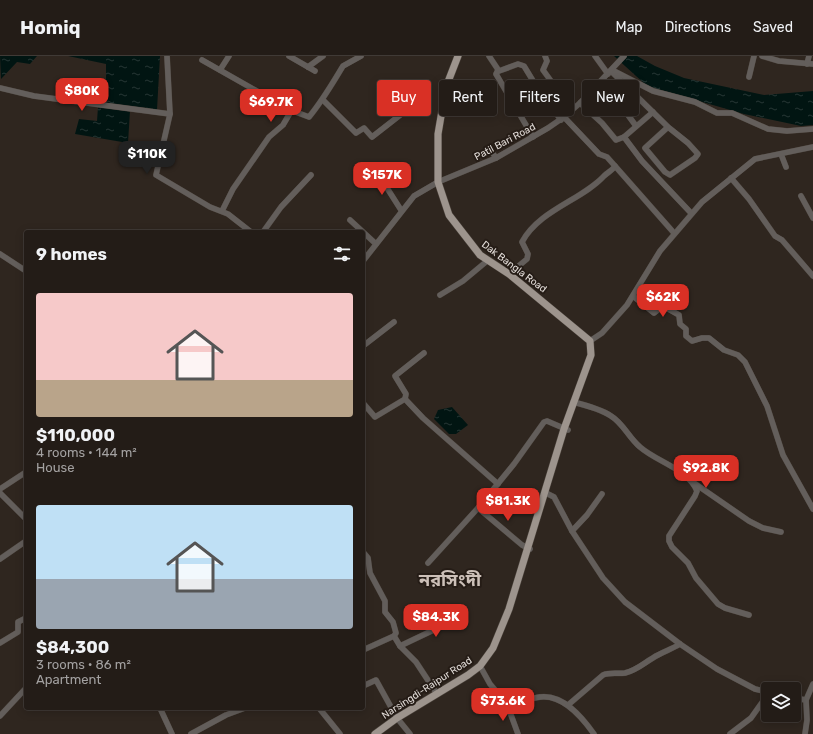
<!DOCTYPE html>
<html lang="en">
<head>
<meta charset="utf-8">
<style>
  body { margin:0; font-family:Rubik,"Noto Sans Bengali",sans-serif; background:#2b2520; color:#f1f3f6; height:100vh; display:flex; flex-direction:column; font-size:15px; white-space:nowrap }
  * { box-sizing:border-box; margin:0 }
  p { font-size:13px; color:#a3a1a1 }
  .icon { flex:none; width:22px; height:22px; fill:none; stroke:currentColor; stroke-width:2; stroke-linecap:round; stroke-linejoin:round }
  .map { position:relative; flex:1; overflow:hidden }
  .side { position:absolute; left:24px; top:174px; width:341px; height:480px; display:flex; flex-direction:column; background:#231c17; border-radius:4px; box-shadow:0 2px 10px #0003,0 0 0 1px #403a36 }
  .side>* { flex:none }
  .hud { position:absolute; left:377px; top:24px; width:376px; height:36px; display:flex; gap:8px }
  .tools { position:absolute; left:761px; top:626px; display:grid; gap:8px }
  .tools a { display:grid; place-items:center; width:40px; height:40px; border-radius:4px; background:#231c17; box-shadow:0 2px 10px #0003,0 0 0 1px #403a36; font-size:20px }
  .price { position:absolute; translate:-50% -34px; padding:0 9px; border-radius:8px; background:#d93025; color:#fff; font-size:13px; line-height:26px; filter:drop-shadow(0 1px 2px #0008) }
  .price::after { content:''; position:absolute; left:50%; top:24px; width:12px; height:9px; margin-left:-6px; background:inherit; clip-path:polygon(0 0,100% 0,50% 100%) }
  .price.on { background:#222; color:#fff }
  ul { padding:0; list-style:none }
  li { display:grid; align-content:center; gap:8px; height:212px; padding:0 12px }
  li span { display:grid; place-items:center; height:124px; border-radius:4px; color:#555 }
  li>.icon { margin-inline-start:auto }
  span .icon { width:72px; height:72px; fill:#fffc; stroke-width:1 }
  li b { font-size:17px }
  h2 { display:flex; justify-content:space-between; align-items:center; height:48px; padding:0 12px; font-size:17px }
  .pill { padding:0 14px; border-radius:4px; background:#231c17; box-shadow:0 2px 10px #0003,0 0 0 1px #403a36; font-size:14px; line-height:36px }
  .pill.on { background:#d93025; color:#fff }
  header { display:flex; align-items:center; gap:24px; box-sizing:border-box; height:56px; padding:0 20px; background:#231c17; border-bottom:1px solid #403a36 }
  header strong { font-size:19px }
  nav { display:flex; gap:22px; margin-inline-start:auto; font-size:14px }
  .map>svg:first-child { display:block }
</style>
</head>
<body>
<header>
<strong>Homiq</strong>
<nav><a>Map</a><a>Directions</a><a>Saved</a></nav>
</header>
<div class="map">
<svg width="813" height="678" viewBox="0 0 813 678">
  <defs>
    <pattern id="water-ripples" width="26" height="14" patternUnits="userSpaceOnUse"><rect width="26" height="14" fill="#011512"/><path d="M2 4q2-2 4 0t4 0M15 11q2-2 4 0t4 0" fill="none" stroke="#263634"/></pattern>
  </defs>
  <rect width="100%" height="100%" fill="#2f261f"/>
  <!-- water -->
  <g fill="url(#water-ripples)">
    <polygon points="0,0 37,0 30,8 17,6 1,23"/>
    <polygon points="68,0 160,0 157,54 106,48 106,8"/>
    <polygon points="614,0 637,0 655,10 684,22 764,39 813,35 813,69 801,70 744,58 647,30"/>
    <polygon points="98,51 130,55 128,87 75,78 79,63 97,65"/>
    <polygon points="452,351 468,369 456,378 449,378 434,363 438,354"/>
  </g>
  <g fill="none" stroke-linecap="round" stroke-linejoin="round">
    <!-- minor casing -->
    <g stroke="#4b433c" stroke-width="6">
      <g id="minor">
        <polyline points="167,0 170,58 156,119 210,151 228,158 251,176"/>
        <polyline points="289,0 315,15"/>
        <polyline points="489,0 499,15 518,8 524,10 538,33 561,64"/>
        <polyline points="595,0 608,18"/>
        <polyline points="762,0 779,5 813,8"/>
        <path d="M202,4L262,38C269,49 278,53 290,57L283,69L269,81L233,133L222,155"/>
        <polyline points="807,8 809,0"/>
        <polyline points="308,11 323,0"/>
        <polyline points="220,14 229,0"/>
        <polyline points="498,14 496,18 533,81"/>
        <polyline points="612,14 653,35 695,46 717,57 732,57 768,73 787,75 813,73"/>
        <polyline points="611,15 668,71 688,87 698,98 695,102 670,119 665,116 645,92 668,71"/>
        <polyline points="749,21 754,0"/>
        <polyline points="597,29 625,55 636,70"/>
        <polyline points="0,32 34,40 170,58"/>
        <polyline points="538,33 551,25 543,14 547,5 545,0"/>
        <polyline points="323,44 356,77 364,72 372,81 422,42"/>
        <polyline points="580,47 602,67 616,84 624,81 653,56"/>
        <path d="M290,57L293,55L309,61C323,44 332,28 343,10L361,0"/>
        <polyline points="624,81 642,105 691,157"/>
        <polyline points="490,93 496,102"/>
        <polyline points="781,98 786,111"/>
        <polyline points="615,110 674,177"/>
        <polyline points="374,117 387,132 401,154"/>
        <polyline points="731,122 749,143 775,180 782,184 813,220"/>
        <polyline points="801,140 813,162"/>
        <polyline points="350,164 376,188"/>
        <polyline points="263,176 281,151 311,119"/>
        <polyline points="0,198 26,215"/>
        <polyline points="363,205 414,140 438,126 496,102 548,72 564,61 580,47 624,0"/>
        <path d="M509,218L527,203L528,198L522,186C539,154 582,144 604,120C608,116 613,114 615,110L607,101L599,98L564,61"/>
        <polyline points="26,234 26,241"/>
        <polyline points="440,239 463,225 487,205"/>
        <polyline points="633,240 654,257 663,250 679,259 680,268 686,273 686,280 692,285 702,282 709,282 724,294 738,299 745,306 767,350 783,399 813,453"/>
        <polyline points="590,285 602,277 627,249 660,195 702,146 755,103 813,91"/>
        <polyline points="363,290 394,266"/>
        <polyline points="405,343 406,338 395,320 424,297"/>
        <path d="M573,346C585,349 601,353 611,360C623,367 629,382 640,391C657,406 688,413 697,435L695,440L669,480V485L672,491L688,507L696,522L718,548L725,552L749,559"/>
        <polyline points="363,347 375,361 405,343 423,362 498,428"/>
        <polyline points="694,427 749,465 763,472 781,476"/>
        <polyline points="0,433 26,416"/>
        <polyline points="0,437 26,463"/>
        <polyline points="546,437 554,441 572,475 603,522 625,546 680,588 717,613 755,633 768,636"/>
        <polyline points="478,452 522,489 530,493"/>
        <polyline points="572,475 587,459 602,438"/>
        <polyline points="363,496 368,502 370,517 385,545 385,556 393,566 396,577 394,580 363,594"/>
        <polyline points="0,503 26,485"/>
        <polyline points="428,507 478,452 514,408 544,366 547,365 568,374"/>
        <polyline points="394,580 400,590 416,606 437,638"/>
        <polyline points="0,587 18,576 18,566 26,562"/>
        <polyline points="400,590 442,570 444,566 441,560"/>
        <path d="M480,610L490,628L507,648C518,646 529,643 540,641C563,638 582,661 594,678"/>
        <polyline points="363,630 376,624 397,662 410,678"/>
        <polyline points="794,642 806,644"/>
        <polyline points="507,648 518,678"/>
        <path d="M568,649L603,619C610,616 617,618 625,617C638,614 646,605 658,599C665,595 672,593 680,588"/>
        <polyline points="160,652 172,678"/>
        <polyline points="319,652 340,678"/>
        <polyline points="0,660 26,632"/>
        <polyline points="191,678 226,659 245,652"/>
        <polyline points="730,678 751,662 768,638"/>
        <polyline points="805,678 807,664 806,644 813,628"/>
      </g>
    </g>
    <!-- major casing -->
    <g stroke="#4b433c" stroke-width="8">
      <polyline id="major" points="375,678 397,662 468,619 480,610 493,592 509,553 564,373 591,299 590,285 509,218 480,199 449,159 438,126 438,78 446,31 458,0"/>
    </g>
    <!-- minor -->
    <use href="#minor" stroke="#635e5b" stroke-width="5.5"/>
    <!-- major -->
    <use href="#major" stroke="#9d948d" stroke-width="7"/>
  </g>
  <g text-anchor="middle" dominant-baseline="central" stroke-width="4" stroke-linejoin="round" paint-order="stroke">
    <!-- street labels -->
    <g font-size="10" fill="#e1dbd7" stroke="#251c16">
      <text transform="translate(505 86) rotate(-28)">Patil Bari Road</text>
      <text transform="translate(514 211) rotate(37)">Dak Bangla Road</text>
      <text transform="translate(427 632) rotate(-33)">Narsingdi-Raipur Road</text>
    </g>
    <!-- town labels -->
    <g font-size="18" font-weight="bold" fill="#ccc0b8" stroke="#251c16">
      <text x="450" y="524">নরসিংদী</text>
    </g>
  </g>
</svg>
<div class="tools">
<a><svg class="icon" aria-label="layers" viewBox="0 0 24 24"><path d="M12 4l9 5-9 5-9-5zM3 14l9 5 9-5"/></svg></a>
</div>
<b class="price" style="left:82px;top:56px">$80K</b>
<b class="price" style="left:271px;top:67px">$69.7K</b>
<b class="price on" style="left:147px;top:119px">$110K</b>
<b class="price" style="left:382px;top:140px">$157K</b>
<b class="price" style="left:663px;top:262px">$62K</b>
<b class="price" style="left:706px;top:433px">$92.8K</b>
<b class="price" style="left:508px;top:466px">$81.3K</b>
<b class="price" style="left:436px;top:582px">$84.3K</b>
<b class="price" style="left:503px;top:666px">$73.6K</b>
<div class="hud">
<a class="pill on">Buy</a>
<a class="pill">Rent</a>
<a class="pill">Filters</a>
<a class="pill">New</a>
</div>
<section class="side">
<h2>9 homes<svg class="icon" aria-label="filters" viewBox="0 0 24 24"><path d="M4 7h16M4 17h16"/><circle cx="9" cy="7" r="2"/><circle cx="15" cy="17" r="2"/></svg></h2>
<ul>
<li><span style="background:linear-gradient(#f6c9c9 70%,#b9a48a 0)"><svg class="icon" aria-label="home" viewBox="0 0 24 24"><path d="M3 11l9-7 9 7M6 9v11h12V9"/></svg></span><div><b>$110,000</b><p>4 rooms · 144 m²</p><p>House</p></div></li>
<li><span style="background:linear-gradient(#bfe0f5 60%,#9aa5b1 0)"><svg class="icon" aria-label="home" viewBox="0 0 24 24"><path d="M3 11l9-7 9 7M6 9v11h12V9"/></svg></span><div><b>$84,300</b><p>3 rooms · 86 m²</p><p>Apartment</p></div></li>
</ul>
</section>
</div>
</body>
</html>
